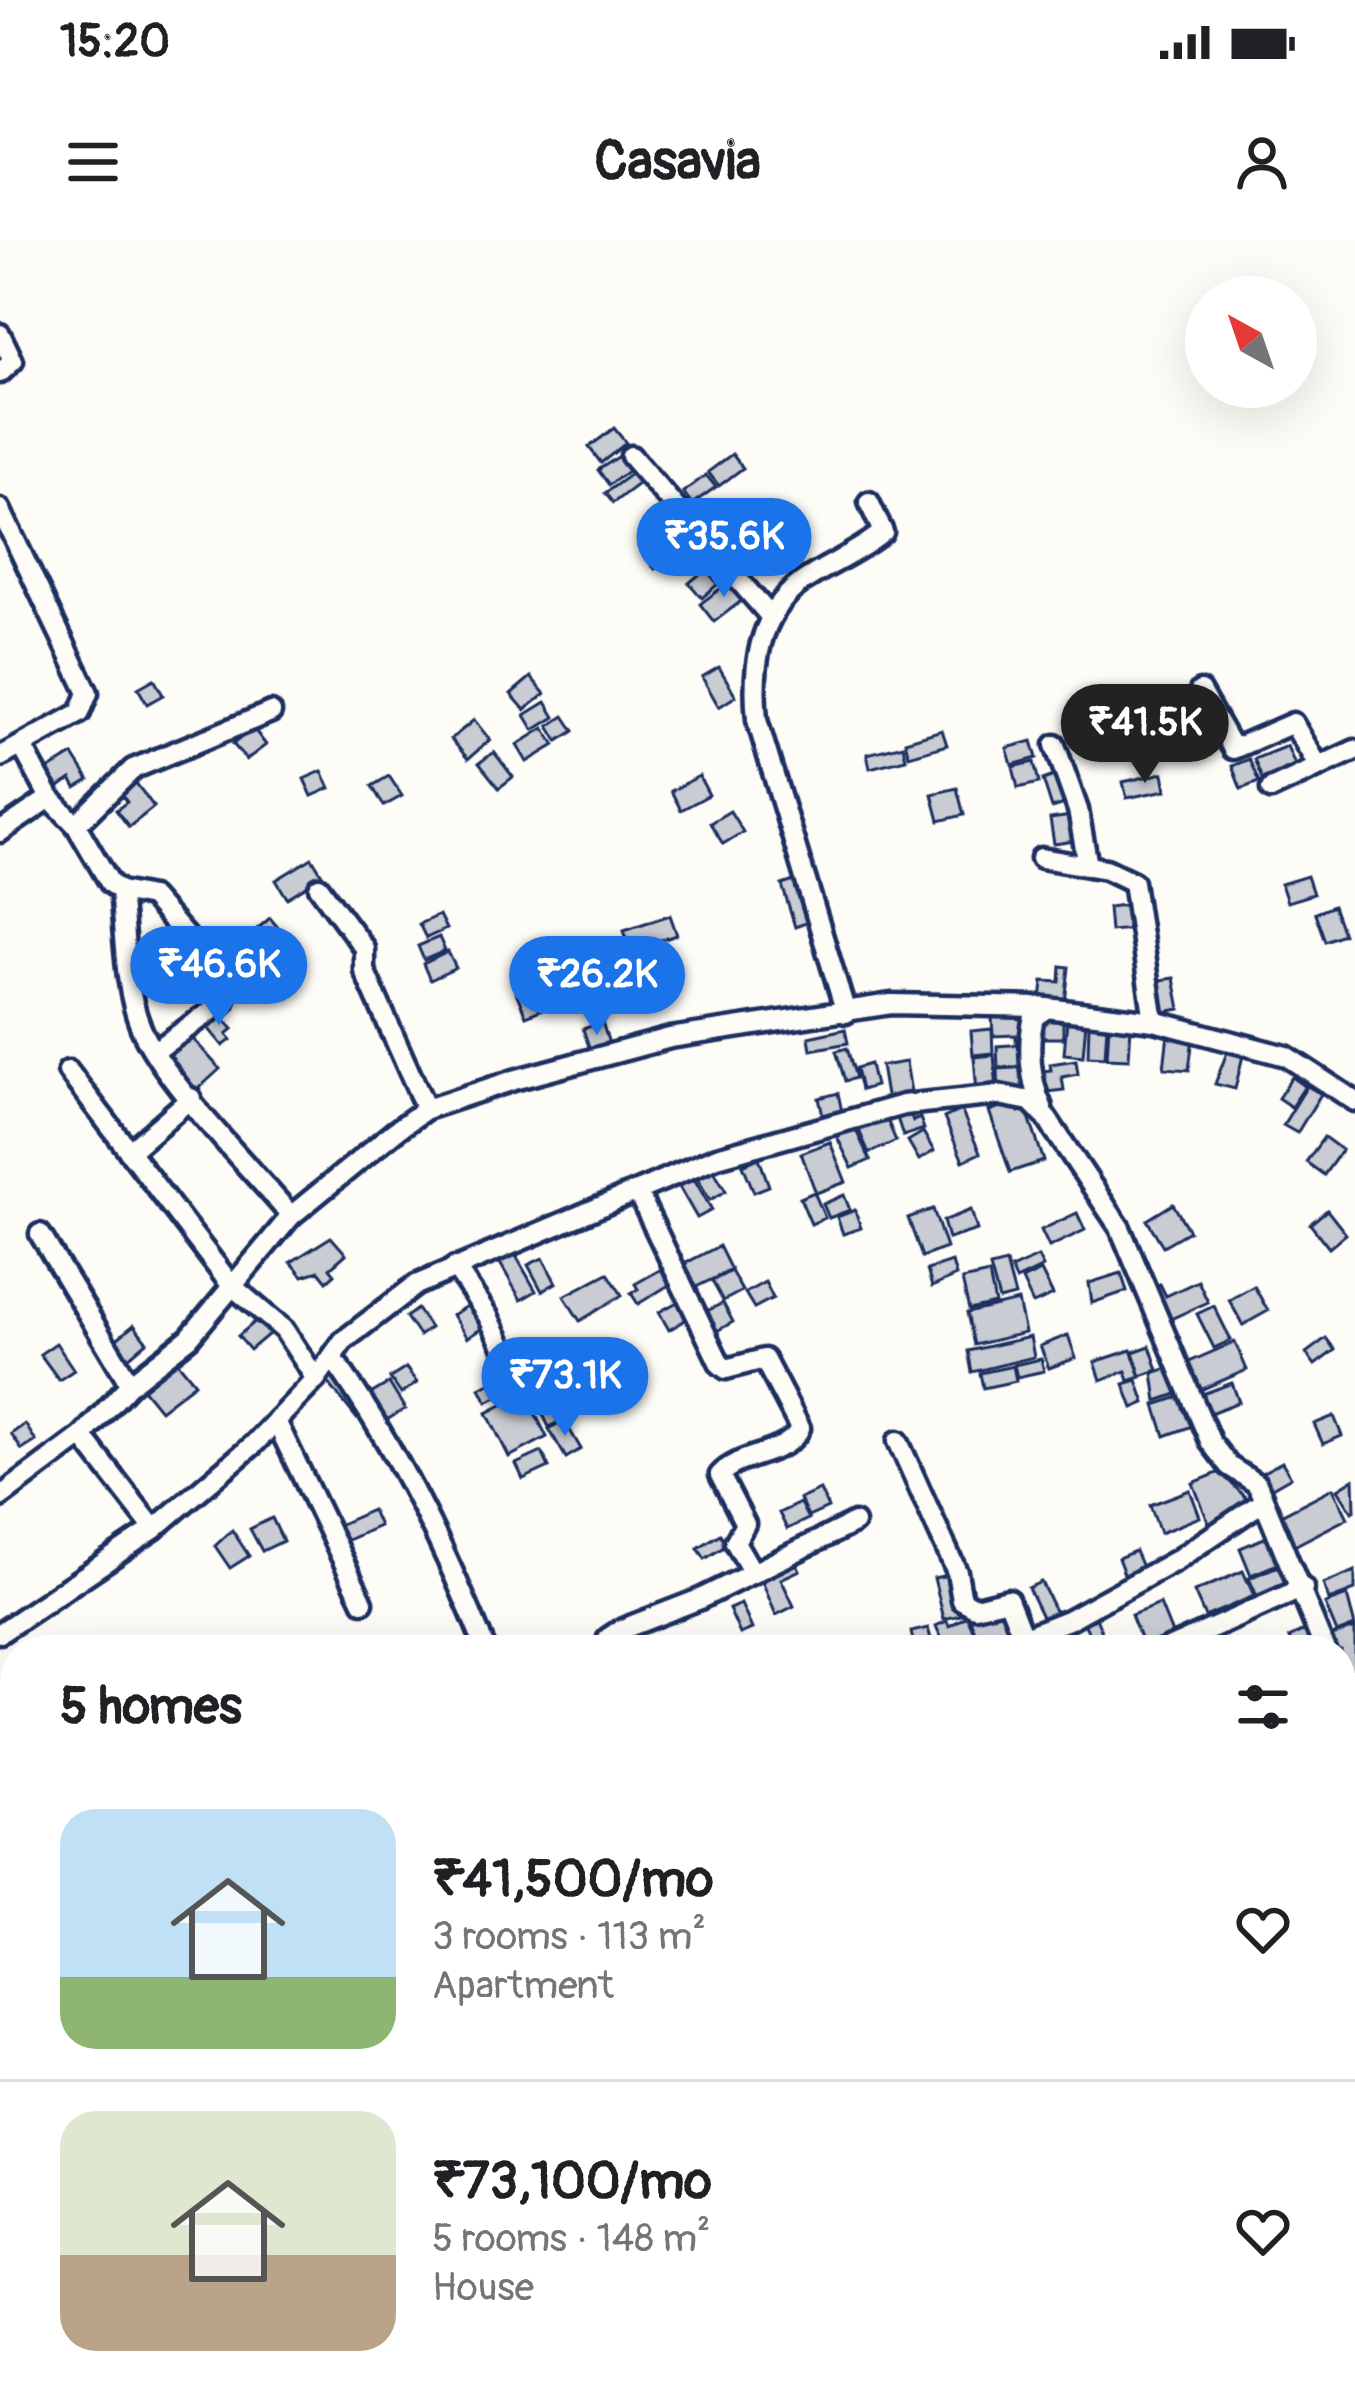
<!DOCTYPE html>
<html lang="en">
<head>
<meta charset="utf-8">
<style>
  body { margin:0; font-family:Pangolin,sans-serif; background:#f2f2f2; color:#202124; height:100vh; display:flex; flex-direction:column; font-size:45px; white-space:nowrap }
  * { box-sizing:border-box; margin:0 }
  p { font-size:39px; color:#757577 }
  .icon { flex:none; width:66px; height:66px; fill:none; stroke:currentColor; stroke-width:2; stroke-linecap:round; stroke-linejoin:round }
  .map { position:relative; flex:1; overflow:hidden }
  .side { position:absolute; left:0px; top:1395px; width:1356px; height:771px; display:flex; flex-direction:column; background:#fff; border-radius:48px 48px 0 0; box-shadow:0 12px 48px #0002 }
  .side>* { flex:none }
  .needle { width:78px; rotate:320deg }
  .buttons { position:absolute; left:1185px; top:36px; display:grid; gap:24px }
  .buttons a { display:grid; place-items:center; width:132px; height:132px; border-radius:50%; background:#fff; box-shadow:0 12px 48px #0002; font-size:60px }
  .price { position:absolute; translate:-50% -102px; padding:0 27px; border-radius:42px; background:#1a73e8; color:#fff; font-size:39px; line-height:78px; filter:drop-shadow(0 3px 6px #0008) }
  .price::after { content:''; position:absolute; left:50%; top:72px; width:36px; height:27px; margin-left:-18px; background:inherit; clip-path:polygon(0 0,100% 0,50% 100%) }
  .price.active { background:#222; color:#fff }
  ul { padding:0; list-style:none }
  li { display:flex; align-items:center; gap:36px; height:300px; padding:0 60px }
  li+li { border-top:3px solid #e0e0e0 }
  li span { display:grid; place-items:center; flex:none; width:336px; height:240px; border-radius:36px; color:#555 }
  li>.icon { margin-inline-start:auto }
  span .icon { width:144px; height:144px; fill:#fffc; stroke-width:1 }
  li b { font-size:51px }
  h2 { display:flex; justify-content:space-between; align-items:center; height:144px; padding:0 60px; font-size:51px }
  .status { display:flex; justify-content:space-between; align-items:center; height:84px; padding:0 60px; background:#fff; direction:ltr }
  .status svg { height:33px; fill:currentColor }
  header { display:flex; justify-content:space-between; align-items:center; height:156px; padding:0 60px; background:#fff; font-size:54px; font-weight:800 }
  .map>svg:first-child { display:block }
</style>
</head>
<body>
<div class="status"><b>15:20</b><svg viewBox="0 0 49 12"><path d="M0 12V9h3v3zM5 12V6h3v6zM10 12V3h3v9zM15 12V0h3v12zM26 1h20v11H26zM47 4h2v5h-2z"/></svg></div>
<header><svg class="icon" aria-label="menu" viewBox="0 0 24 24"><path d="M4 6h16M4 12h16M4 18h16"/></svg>Casavia<svg class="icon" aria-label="person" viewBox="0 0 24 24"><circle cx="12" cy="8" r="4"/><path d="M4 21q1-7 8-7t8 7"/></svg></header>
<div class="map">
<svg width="1355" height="2164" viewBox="0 0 1355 2164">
  <rect width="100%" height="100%" fill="#fdfcf7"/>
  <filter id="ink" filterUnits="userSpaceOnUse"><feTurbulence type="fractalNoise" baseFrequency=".00833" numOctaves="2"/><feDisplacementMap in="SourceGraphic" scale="24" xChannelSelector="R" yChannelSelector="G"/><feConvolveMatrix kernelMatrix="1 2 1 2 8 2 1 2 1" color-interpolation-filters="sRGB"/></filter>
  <g filter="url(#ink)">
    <!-- building -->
    <g fill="#c9ccd3" stroke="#1b2f5e" stroke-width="3">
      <polygon points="614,188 626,203 601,223 589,207"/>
      <polygon points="732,214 743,228 719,246 708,232"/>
      <polygon points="621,215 631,229 609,245 598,230"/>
      <polygon points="635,231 642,241 613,263 605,253"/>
      <polygon points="706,235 716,247 692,264 683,252"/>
      <polygon points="680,290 690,303 655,329 645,317"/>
      <polygon points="706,329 718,344 702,358 689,343"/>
      <polygon points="734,338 748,356 714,382 700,364"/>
      <polygon points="719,427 736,456 719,467 702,437"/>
      <polygon points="531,437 545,454 525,470 511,454"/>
      <polygon points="154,439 163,455 147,464 138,448"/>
      <polygon points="546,462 555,477 534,490 525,475"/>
      <polygon points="564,476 574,491 558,501 549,486"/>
      <polygon points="474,480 490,500 468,519 451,499"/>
      <polygon points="253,488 266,505 246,520 233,504"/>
      <polygon points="544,488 555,505 527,522 517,505"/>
      <polygon points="1205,488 1215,508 1194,519 1183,499"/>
      <polygon points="942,490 947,505 909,516 905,501"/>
      <polygon points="1032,501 1037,518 1012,525 1007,508"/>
      <polygon points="903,505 906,519 870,528 867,514"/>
      <polygon points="1287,506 1295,525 1262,539 1254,519"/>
      <polygon points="494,512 513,537 499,548 479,523"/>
      <polygon points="73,515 89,540 76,548 71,539 59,547 48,530"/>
      <polygon points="1249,519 1259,542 1241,549 1232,526"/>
      <polygon points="1034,522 1039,543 1018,548 1013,527"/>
      <polygon points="322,531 330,548 312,556 304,539"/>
      <polygon points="1062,533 1071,562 1052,568 1043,540"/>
      <polygon points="1163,533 1166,550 1127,558 1123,542"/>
      <polygon points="389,536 402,556 384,566 372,546"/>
      <polygon points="699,536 709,555 681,570 671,551"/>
      <polygon points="132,538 154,567 129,587 116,570 127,562 117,549"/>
      <polygon points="957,548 964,575 939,581 932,554"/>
      <polygon points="730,571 743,592 723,604 710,583"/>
      <polygon points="1072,576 1075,601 1054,604 1050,579"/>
      <polygon points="312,618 323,636 287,658 276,640"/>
      <polygon points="1307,636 1313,654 1287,662 1281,644"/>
      <polygon points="800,639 814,680 795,687 782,645"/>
      <polygon points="1132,664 1134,689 1110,691 1108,667"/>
      <polygon points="1333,666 1343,694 1325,701 1315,673"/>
      <polygon points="439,675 446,689 426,698 419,684"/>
      <polygon points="670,675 677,695 630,710 624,690"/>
      <polygon points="270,678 285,696 257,718 243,701"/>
      <polygon points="439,697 445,711 424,720 418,706"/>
      <polygon points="448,712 456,728 430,740 423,724"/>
      <polygon points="1061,726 1069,727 1065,763 1041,760 1043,741 1060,742"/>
      <polygon points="529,738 543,769 526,776 513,745"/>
      <polygon points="1174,738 1180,769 1158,773 1153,741"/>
      <polygon points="218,772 233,789 227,794 231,800 223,806 204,783"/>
      <polygon points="1026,774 1027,803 1016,803 1016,795 993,796 992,776"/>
      <polygon points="1067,779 1086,781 1083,816 1064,814"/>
      <polygon points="1037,780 1063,781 1063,798 1036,798"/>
      <polygon points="602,782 610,807 591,813 583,789"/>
      <polygon points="1089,783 1107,784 1105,817 1088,816"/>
      <polygon points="1109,785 1131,786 1129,819 1107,818"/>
      <polygon points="845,789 848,803 811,810 809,797"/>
      <polygon points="992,789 993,813 973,815 971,791"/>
      <polygon points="187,792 220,829 197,850 163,814"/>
      <polygon points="1168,794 1193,797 1189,830 1164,828"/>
      <polygon points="1025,804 1026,826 998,828 997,806"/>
      <polygon points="1229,807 1244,811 1235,849 1215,844"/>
      <polygon points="847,808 856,838 845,841 836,811"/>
      <polygon points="994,815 997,850 977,852 974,817"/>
      <polygon points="1076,820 1078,834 1062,837 1064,850 1047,852 1046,847 1039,848 1036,832 1051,830 1050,824"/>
      <polygon points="906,822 912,858 887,862 881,826"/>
      <polygon points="870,824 875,846 861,850 856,828"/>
      <polygon points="1030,827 1031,851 999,853 998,829"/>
      <polygon points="1292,837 1305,846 1291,867 1278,858"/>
      <polygon points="1307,846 1321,854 1297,893 1283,885"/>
      <polygon points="838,853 842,872 823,876 819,858"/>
      <polygon points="1015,862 1019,872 1026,869 1044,921 1010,932 989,871"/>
      <polygon points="909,870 913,881 920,878 924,889 903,896 896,875"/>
      <polygon points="961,870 980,913 963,921 944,878"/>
      <polygon points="885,875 896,901 869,913 858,888"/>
      <polygon points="855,888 870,920 852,928 837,897"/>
      <polygon points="923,892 934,911 919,920 908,901"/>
      <polygon points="1324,897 1342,910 1324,935 1306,922"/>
      <polygon points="830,902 846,942 816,953 801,913"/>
      <polygon points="759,918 769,946 754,952 743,925"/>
      <polygon points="712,927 726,951 710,960 696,936"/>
      <polygon points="689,930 712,970 697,978 674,938"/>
      <polygon points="814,952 825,978 811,984 800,958"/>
      <polygon points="844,955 850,970 829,978 823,964"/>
      <polygon points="1173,964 1189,991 1163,1006 1147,980"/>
      <polygon points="933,969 946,1008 922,1017 908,978"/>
      <polygon points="855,970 861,988 843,994 837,977"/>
      <polygon points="971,970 977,990 948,999 943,981"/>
      <polygon points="1327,970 1346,994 1329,1008 1310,984"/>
      <polygon points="1077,973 1085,990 1049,1007 1041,990"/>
      <polygon points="331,997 346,1014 330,1028 335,1034 327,1041 319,1031 303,1036 291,1022"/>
      <polygon points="719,1006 731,1030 694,1048 682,1025"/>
      <polygon points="511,1007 536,1051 521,1060 496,1016"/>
      <polygon points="1038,1017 1043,1027 1016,1040 1011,1029"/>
      <polygon points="543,1018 556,1043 542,1051 528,1025"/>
      <polygon points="952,1022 956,1036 932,1047 927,1030"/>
      <polygon points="1006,1023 1015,1056 999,1060 990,1027"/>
      <polygon points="665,1027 674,1042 638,1064 631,1053 638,1049 635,1044"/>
      <polygon points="731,1031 742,1051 723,1061 712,1041"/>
      <polygon points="1041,1031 1053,1055 1033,1064 1022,1040"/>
      <polygon points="608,1033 622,1055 580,1081 564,1056"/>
      <polygon points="1121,1033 1127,1051 1092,1063 1089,1043"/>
      <polygon points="989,1034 995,1064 969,1070 962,1040"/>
      <polygon points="1198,1041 1208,1062 1166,1081 1151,1048 1160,1044 1166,1056"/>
      <polygon points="765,1042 773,1058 754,1068 745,1053"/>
      <polygon points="1254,1046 1268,1071 1243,1085 1229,1060"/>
      <polygon points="681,1060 690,1077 669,1090 659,1072"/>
      <polygon points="1018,1061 1025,1093 974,1105 967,1073"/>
      <polygon points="473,1062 487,1085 467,1098 452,1075"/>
      <polygon points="723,1063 733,1082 715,1092 705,1072"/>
      <polygon points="1214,1066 1231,1100 1214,1108 1197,1074"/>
      <polygon points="417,1069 430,1088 419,1096 406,1077"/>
      <polygon points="263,1075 275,1089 250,1110 238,1096"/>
      <polygon points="134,1085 147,1102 127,1119 113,1102"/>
      <polygon points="1068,1095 1076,1118 1049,1128 1040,1106"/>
      <polygon points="1030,1097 1034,1117 972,1132 968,1111"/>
      <polygon points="1326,1098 1335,1110 1315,1125 1306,1113"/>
      <polygon points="1235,1102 1247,1130 1198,1151 1187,1123"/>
      <polygon points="56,1103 74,1130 59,1140 40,1114"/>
      <polygon points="1150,1106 1158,1130 1141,1136 1133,1112"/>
      <polygon points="584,1110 593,1129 570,1140 561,1121"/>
      <polygon points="1131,1110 1141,1137 1129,1141 1126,1131 1101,1140 1095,1122"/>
      <polygon points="1041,1119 1044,1131 1017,1137 1014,1125"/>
      <polygon points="177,1121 195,1143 160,1170 143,1149"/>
      <polygon points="1013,1126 1016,1141 983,1148 980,1133"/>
      <polygon points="1171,1127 1180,1153 1157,1161 1153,1133"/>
      <polygon points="406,1128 417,1143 401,1154 390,1138"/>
      <polygon points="338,1133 368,1171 357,1179 327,1141"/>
      <polygon points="509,1133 516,1147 487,1162 480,1148"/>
      <polygon points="551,1136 573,1174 549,1187 530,1148"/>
      <polygon points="1137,1140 1145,1163 1133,1168 1124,1144"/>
      <polygon points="389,1143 405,1169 385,1181 369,1155"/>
      <polygon points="1232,1143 1239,1162 1205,1175 1197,1156"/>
      <polygon points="525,1153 547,1197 509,1217 487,1173"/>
      <polygon points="1185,1155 1195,1185 1165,1196 1155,1165"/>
      <polygon points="1334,1176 1342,1196 1323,1204 1314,1184"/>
      <polygon points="564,1180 581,1209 566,1218 549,1189"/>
      <polygon points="25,1184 36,1201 22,1210 11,1194"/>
      <polygon points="542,1212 549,1227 523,1239 516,1224"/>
      <polygon points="1282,1222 1291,1237 1265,1252 1256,1236"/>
      <polygon points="1220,1232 1253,1265 1209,1284 1193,1243"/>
      <polygon points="1354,1239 1355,1270 1352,1272 1338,1249"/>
      <polygon points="1333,1248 1348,1278 1292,1307 1277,1277"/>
      <polygon points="820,1250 828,1268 808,1277 800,1259"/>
      <polygon points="1190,1250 1200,1277 1160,1293 1150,1265"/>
      <polygon points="800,1263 808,1279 787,1289 779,1273"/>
      <polygon points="372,1270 379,1286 345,1301 338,1285"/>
      <polygon points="272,1278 283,1301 262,1311 250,1289"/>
      <polygon points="232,1290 249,1316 230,1328 215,1306"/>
      <polygon points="720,1294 727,1305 705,1319 698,1308"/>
      <polygon points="1274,1294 1285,1321 1251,1335 1240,1308"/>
      <polygon points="1135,1311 1144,1332 1126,1339 1118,1318"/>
      <polygon points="794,1318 800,1330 781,1339 794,1366 776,1375 759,1334"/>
      <polygon points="1278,1326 1289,1352 1260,1363 1249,1338"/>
      <polygon points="1243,1331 1254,1356 1205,1377 1194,1352"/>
      <polygon points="1355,1331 1355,1350 1329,1360 1323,1344"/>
      <polygon points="952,1334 961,1375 944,1379 934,1338"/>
      <polygon points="1041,1342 1058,1377 1045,1383 1028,1348"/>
      <polygon points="1347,1356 1355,1386 1337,1393 1325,1364"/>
      <polygon points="741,1364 752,1389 740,1394 729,1369"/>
      <polygon points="998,1364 1012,1395 983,1409 969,1377"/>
      <polygon points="1160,1364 1172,1394 1143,1406 1131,1375"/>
      <polygon points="1093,1371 1107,1404 1096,1409 1081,1376"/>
      <polygon points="967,1376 979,1404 947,1410 936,1386 947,1381 949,1386"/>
      <polygon points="1312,1387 1320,1404 1295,1410 1289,1398"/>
      <polygon points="928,1388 934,1410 915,1410 911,1392"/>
      <polygon points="1355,1388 1355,1429 1341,1434 1341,1410 1327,1410 1323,1399"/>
      <polygon points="1355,1582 1355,1618 1343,1622 1341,1587"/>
      <polygon points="1355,1624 1355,1666 1347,1668 1341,1627"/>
      <polygon points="1345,1704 1355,1745 1341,1749 1341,1706"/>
      <polygon points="13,1712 15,1750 5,1757 0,1751 0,1721"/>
      <polygon points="1355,1860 1355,1912 1341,1865"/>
      <polygon points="1348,1918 1355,1949 1341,1953 1341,1920"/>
      <polygon points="15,2014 15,2040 0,2047 0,2021"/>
      <polygon points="699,2151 725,2151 730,2164 705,2164"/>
      <polygon points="821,2151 835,2151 840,2164 797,2164"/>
      <polygon points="1009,2151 1021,2151 1024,2164 994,2164 991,2156"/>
      <polygon points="1269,2151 1310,2151 1314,2164 1267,2164"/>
    </g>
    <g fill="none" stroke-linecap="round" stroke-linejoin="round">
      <!-- street casing -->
      <g stroke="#1b2f5e" stroke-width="27">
        <g id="street">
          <polyline points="0,94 13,121 0,133"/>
          <polyline points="631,216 770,376"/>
          <polyline points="0,269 88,453 80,473 0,517"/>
          <polyline points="1200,451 1233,509 1293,483 1319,527"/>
          <polyline points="1055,505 1078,570 1088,626"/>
          <polyline points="22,506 50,558 76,585 110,643 120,651 151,657 228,745 224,762 155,811"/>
          <polyline points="1271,549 1355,510"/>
          <polyline points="76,585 133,529 271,472"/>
          <polyline points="0,592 50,558"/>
          <polyline points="1041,618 1106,629 1133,642 1154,781"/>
          <polyline points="319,647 364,708 364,730 426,869"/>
          <path d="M120,651C125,694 124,747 141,788C164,842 251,928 291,976"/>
          <path d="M846,773L757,480C752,429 757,375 802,342C828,324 858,313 883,292L869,262"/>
          <polyline points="68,831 231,1045 284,1090 316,1139"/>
          <path d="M1042,867C1030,841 1027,805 1034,777L1047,768"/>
          <polyline points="129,912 191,858"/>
          <path d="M638,953L720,1124L726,1129L764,1119L800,1188C788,1216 740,1212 720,1235L745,1284L735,1302L753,1333"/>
          <polyline points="40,994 130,1144"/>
          <polyline points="455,1027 488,1076 522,1145"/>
          <path d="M332,1117C396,1206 445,1308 486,1410"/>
          <polyline points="276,1181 363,1362"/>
          <polyline points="82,1196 154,1289"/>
          <polyline points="898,1201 957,1332 962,1360 975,1367 1008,1359 1023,1397"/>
          <polyline points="0,1257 82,1196 130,1144 189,1098 291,976 394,892 426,869 514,840 670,798 891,764 1038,767 1154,781 1286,816 1355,861"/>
          <polyline points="0,1393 154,1289 253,1205 316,1139 343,1101 416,1045 717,917 903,865 999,855 1030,861 1046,877 1120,988 1211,1203 1229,1226 1257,1244 1325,1410"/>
          <polyline points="605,1410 608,1398 620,1390 700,1359 854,1283"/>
          <polyline points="991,1410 1068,1380 1175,1321 1264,1261"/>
          <polyline points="1164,1410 1303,1348"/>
          <polyline points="1341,1451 1355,1488"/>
          <polyline points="0,1643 15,1663"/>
          <polyline points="0,1852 4,1860 0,1871"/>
          <polyline points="1341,1970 1355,1965"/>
          <polyline points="1341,2020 1346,2034 1355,2041"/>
          <polyline points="1341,2115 1355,2147"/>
          <polyline points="0,2128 15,2123"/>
          <polyline points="279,2151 279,2164"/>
          <polyline points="840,2151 845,2164"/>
          <polyline points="1030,2151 1034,2164"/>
          <polyline points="1105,2151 1110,2164"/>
          <polyline points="1263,2151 1266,2164"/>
        </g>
      </g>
      <!-- street -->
      <use href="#street" stroke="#fdfcf7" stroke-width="18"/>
    </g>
  </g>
</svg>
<div class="buttons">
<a><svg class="needle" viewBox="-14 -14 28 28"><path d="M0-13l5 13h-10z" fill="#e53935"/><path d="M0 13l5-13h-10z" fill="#757577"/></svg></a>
</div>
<b class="price" style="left:724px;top:360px">₹35.6K</b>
<b class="price active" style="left:1145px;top:546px">₹41.5K</b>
<b class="price" style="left:219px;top:788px">₹46.6K</b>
<b class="price" style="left:597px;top:798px">₹26.2K</b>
<b class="price" style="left:565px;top:1199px">₹73.1K</b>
<section class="side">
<h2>5 homes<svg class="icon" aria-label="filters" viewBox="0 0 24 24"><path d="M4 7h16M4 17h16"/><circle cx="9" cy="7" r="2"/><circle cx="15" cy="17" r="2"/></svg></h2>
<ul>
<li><span style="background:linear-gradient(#bfe0f5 70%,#8fb573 0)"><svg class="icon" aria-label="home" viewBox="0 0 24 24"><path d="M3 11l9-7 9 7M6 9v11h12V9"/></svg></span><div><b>₹41,500/mo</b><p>3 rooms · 113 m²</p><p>Apartment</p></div><svg class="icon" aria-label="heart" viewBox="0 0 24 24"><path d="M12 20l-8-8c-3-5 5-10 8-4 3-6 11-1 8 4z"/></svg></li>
<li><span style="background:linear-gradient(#dfe7d0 60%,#b9a48a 0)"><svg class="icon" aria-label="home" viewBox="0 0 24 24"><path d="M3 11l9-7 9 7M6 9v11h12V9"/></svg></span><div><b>₹73,100/mo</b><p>5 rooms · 148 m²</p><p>House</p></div><svg class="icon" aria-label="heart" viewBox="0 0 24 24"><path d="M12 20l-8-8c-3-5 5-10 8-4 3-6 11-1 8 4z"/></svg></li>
</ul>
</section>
</div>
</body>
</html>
